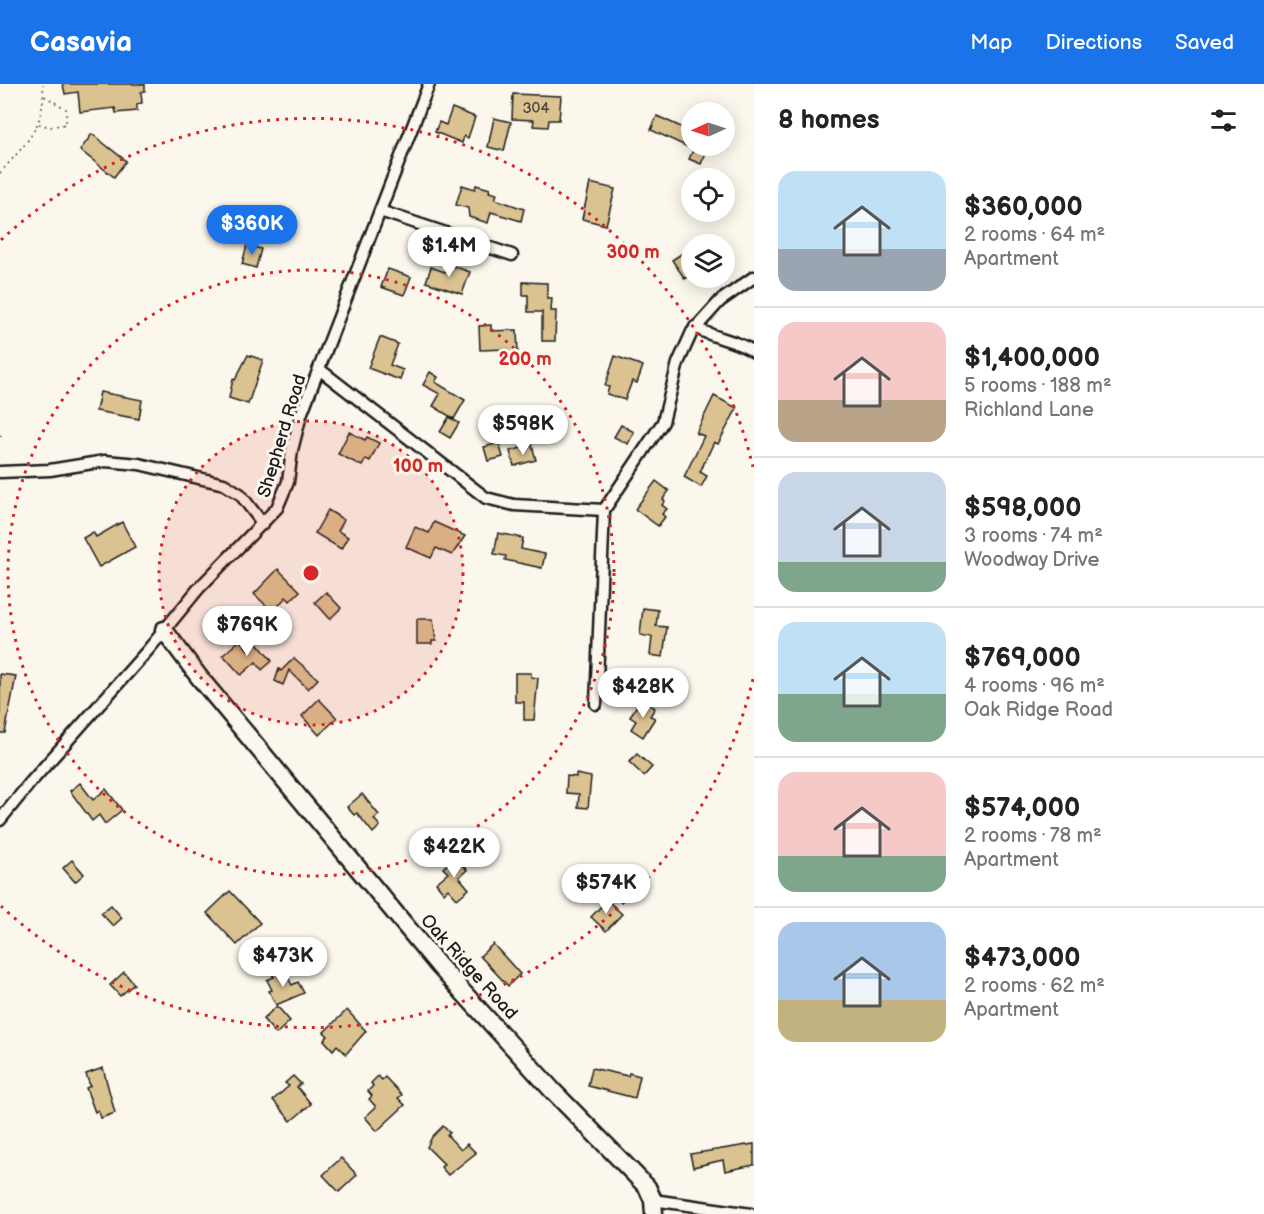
<!DOCTYPE html>
<html lang="en">
<head>
<meta charset="utf-8">
<style>
  body { margin:0; font-family:"Balsamiq Sans",sans-serif; background:#f2f2f2; color:#222; height:100vh; display:flex; flex-direction:column; font-size:22px; white-space:nowrap }
  * { box-sizing:border-box; margin:0 }
  p { font-size:20px; color:#767676 }
  .icon { flex:none; width:33px; height:33px; fill:none; stroke:currentColor; stroke-width:2; stroke-linecap:round; stroke-linejoin:round }
  .map { position:relative; flex:1; overflow:hidden }
  .sheet { display:flex; flex-direction:column; background:#fff; width:510px }
  .sheet>* { flex:none }
  .needle { width:39px; rotate:267deg }
  .controls { position:absolute; left:681px; top:18px; display:grid; gap:12px }
  .controls a { display:grid; place-items:center; width:54px; height:54px; border-radius:50%; background:#fff; box-shadow:0 3px 15px #0003; font-size:30px }
  .price { position:absolute; translate:-50% -51px; padding:0 14px; border-radius:21px; background:#fff; color:#222; font-size:20px; line-height:39px; filter:drop-shadow(0 2px 3px #0008) }
  .price::after { content:''; position:absolute; left:50%; top:36px; width:18px; height:14px; margin-left:-9px; background:inherit; clip-path:polygon(0 0,100% 0,50% 100%) }
  .price.on { background:#1a73e8; color:#fff }
  ul { padding:0; list-style:none }
  li { display:flex; align-items:center; gap:18px; height:150px; padding:0 24px }
  li+li { border-top:2px solid #e0e0e0 }
  li span { display:grid; place-items:center; flex:none; width:168px; height:120px; border-radius:18px; color:#555 }
  li>.icon { margin-inline-start:auto }
  span .icon { width:72px; height:72px; fill:#fffc; stroke-width:1 }
  li b { font-size:26px }
  h2 { display:flex; justify-content:space-between; align-items:center; height:72px; padding:0 24px; font-size:26px }
  header { display:flex; align-items:center; gap:36px; box-sizing:border-box; height:84px; padding:0 30px; background:#1a73e8; color:#fff }
  header strong { font-size:28px }
  nav { display:flex; gap:33px; margin-inline-start:auto; font-size:21px }
  main { display:flex; flex:1; min-height:0 }
  .map>svg:first-child { display:block }
</style>
</head>
<body>
<header>
<strong>Casavia</strong>
<nav><a>Map</a><a>Directions</a><a>Saved</a></nav>
</header>
<main>
<div class="map">
<svg width="754" height="1130" viewBox="0 0 754 1130">
  <rect width="100%" height="100%" fill="#fbf7ec"/>
  <filter id="ink" filterUnits="userSpaceOnUse"><feTurbulence type="fractalNoise" baseFrequency=".0167" numOctaves="2"/><feDisplacementMap in="SourceGraphic" scale="12" xChannelSelector="R" yChannelSelector="G"/><feConvolveMatrix kernelMatrix="1 2 1 2 8 2 1 2 1" color-interpolation-filters="sRGB"/></filter>
  <g filter="url(#ink)">
    <!-- building -->
    <g fill="#dbc291" stroke="#1c1c1c" stroke-width="1.5">
      <polygon points="63,0 145,0 145,7 141,8 142,19 137,20 137,27 116,29 115,24 80,28 78,8 65,10"/>
      <polygon points="513,10 561,12 559,36 549,36 548,43 533,42 534,36 512,35"/>
      <polygon points="452,24 475,33 468,54 464,52 462,59 435,48 439,38 446,41"/>
      <polygon points="657,32 692,48 692,65 651,46"/>
      <polygon points="494,34 511,38 504,67 488,63"/>
      <polygon points="92,50 126,77 114,93 80,66"/>
      <polygon points="695,62 709,62 701,80 689,75"/>
      <polygon points="590,99 615,105 606,141 582,135"/>
      <polygon points="462,101 475,105 476,101 490,105 489,108 497,110 495,115 524,125 521,137 491,128 488,139 469,133 468,124 456,121"/>
      <polygon points="247,161 261,165 256,184 242,180"/>
      <polygon points="692,163 692,190 685,195 672,176"/>
      <polygon points="448,180 470,188 462,210 426,198 431,183 445,188"/>
      <polygon points="388,185 411,193 404,211 381,203"/>
      <polygon points="523,198 547,199 547,214 552,214 551,227 556,227 555,257 542,257 542,228 528,228 528,211 523,211"/>
      <polygon points="491,241 491,247 517,246 518,270 508,270 508,265 480,266 479,242"/>
      <polygon points="380,253 398,260 390,281 403,286 400,296 368,284"/>
      <polygon points="248,271 263,276 248,320 229,314 233,295 235,296"/>
      <polygon points="615,272 643,282 637,299 632,297 625,316 607,310 609,303 605,302"/>
      <polygon points="430,288 438,293 435,298 465,316 454,335 433,322 440,310 423,301"/>
      <polygon points="100,308 142,316 139,335 96,327"/>
      <polygon points="714,312 737,324 718,360 714,358 700,388 707,392 701,403 684,393 704,352 696,349"/>
      <polygon points="449,333 459,339 450,354 440,348"/>
      <polygon points="621,341 634,348 628,360 614,353"/>
      <polygon points="349,348 365,356 367,353 379,359 370,377 366,375 362,382 338,370"/>
      <polygon points="499,359 503,373 488,377 484,363"/>
      <polygon points="532,361 536,376 514,382 510,367"/>
      <polygon points="656,397 669,407 663,415 665,417 662,421 667,425 662,430 665,433 658,442 635,425"/>
      <polygon points="328,426 344,436 338,447 348,453 341,465 315,449"/>
      <polygon points="122,438 135,463 99,483 83,454 93,448 96,453"/>
      <polygon points="434,438 465,452 452,471 436,464 431,474 406,463 415,443 429,449"/>
      <polygon points="498,449 523,454 521,465 545,470 542,484 505,476 506,472 494,470"/>
      <polygon points="278,485 300,507 290,517 286,513 273,528 254,510"/>
      <polygon points="326,508 341,524 330,535 315,518"/>
      <polygon points="643,524 658,526 656,542 667,543 663,573 650,571 652,553 640,551"/>
      <polygon points="417,535 433,535 436,557 432,557 432,560 417,560"/>
      <polygon points="240,556 248,566 257,559 272,577 262,586 256,578 241,591 223,571"/>
      <polygon points="294,574 318,595 308,605 289,586 283,601 275,597 279,585 281,587"/>
      <polygon points="515,589 531,589 531,593 538,594 534,636 524,636 524,618 515,618"/>
      <polygon points="0,590 16,592 5,649 0,649"/>
      <polygon points="319,615 337,634 319,651 302,632"/>
      <polygon points="645,618 655,624 650,632 655,634 643,653 631,645 636,637 630,633 637,621 641,624"/>
      <polygon points="637,670 652,683 644,692 629,678"/>
      <polygon points="576,690 591,693 588,724 578,723 579,710 566,709 567,692 576,693"/>
      <polygon points="80,699 93,716 106,705 122,726 105,740 99,731 92,737 70,707"/>
      <polygon points="362,710 379,731 374,735 380,742 373,749 357,729 354,731 347,723"/>
      <polygon points="456,773 467,786 459,793 469,805 457,815 448,805 444,809 436,799 448,789 443,784"/>
      <polygon points="72,776 84,790 75,798 63,784"/>
      <polygon points="230,807 260,839 237,861 207,829"/>
      <polygon points="607,816 622,830 606,847 591,833"/>
      <polygon points="111,821 122,834 113,842 101,829"/>
      <polygon points="493,860 520,890 508,902 480,872"/>
      <polygon points="283,884 292,901 298,898 304,909 276,921 269,907 272,906 267,896 274,893 272,890"/>
      <polygon points="124,888 134,900 120,912 110,901"/>
      <polygon points="277,922 290,937 276,950 263,935"/>
      <polygon points="347,926 366,947 346,970 337,961 333,966 324,956 328,952 324,948"/>
      <polygon points="103,984 115,1029 101,1034 98,1026 95,1028 86,1004 90,1002 86,990"/>
      <polygon points="592,984 628,992 629,989 640,992 635,1014 588,1002"/>
      <polygon points="293,992 301,1000 297,1003 311,1020 291,1037 273,1016 289,1002 285,999"/>
      <polygon points="378,992 382,996 385,993 402,1011 398,1014 405,1021 377,1047 365,1033 376,1023 369,1015 372,1012 368,1007 373,1002 371,999"/>
      <polygon points="443,1042 450,1049 447,1051 461,1066 467,1060 476,1069 448,1091 441,1083 444,1080 427,1063 432,1053"/>
      <polygon points="754,1060 754,1081 725,1087 723,1076 693,1083 690,1070"/>
      <polygon points="341,1074 357,1091 339,1108 323,1091"/>
    </g>
    <g fill="none" stroke-linecap="round" stroke-linejoin="round">
      <!-- street casing -->
      <g stroke="#1c1c1c" stroke-width="15">
        <g id="street">
          <polyline points="380,127 512,171"/>
          <path d="M695,243C714,255 735,255 754,268"/>
          <polyline points="319,285 486,414 514,421 604,426"/>
          <polyline points="0,388 50,386 105,377 139,380 224,400 240,410 263,440"/>
          <polyline points="596,620 604,426 663,338 678,279 692,248 720,217 754,193"/>
          <polyline points="0,736 30,699 148,566 199,504 277,424 288,398 292,366 301,331 429,0"/>
          <polyline points="653,1116 751,1130"/>
        </g>
      </g>
      <!-- secondary casing -->
      <g stroke="#1c1c1c" stroke-width="21">
        <polyline id="secondary" points="164,546 199,593 439,882 553,1007 647,1103 653,1116 654,1130"/>
      </g>
      <!-- path -->
      <g stroke="#1c1c1c" stroke-width="1.5" stroke-dasharray="1.5 4.5" stroke-linecap="butt">
        <polyline points="39,40 50,43 66,40 66,25 44,12"/>
        <path d="M0,89C26,59 46,43 43,0"/>
        <polyline points="0,351 3,353"/>
      </g>
      <!-- street -->
      <use href="#street" stroke="#fbf7ec" stroke-width="10"/>
      <!-- secondary -->
      <use href="#secondary" stroke="#fbf7ec" stroke-width="16"/>
    </g>
  </g>
  <!-- distance rings -->
  <circle cx="311" cy="489" r="152" fill="#d62828" fill-opacity=".12"/>
  <g fill="none" stroke="#d62828" stroke-width="3" stroke-dasharray="3 6">
    <circle cx="311" cy="489" r="152"/>
    <circle cx="311" cy="489" r="303"/>
    <path d="M753 595A455 455 0 0 1 1 822M1 156A455 455 0 0 1 753 383"/>
  </g>
  <g text-anchor="middle" dominant-baseline="central" stroke-width="6" stroke-linejoin="round" paint-order="stroke">
    <!-- number labels -->
    <g font-size="15" fill="#4c4639">
      <text x="536" y="24">304</text>
    </g>
    <!-- street labels -->
    <g font-size="18" fill="#1c1c1c" stroke="#fbf7ec">
      <text transform="translate(282 352) rotate(-73)">Shepherd Road</text>
      <text transform="translate(469 883) rotate(48)">Oak Ridge Road</text>
    </g>
  </g>
  <circle cx="311" cy="489" r="9" fill="#d62828" stroke="#fbf7ec" stroke-width="3"/>
  <g font-size="18" text-anchor="middle" font-weight="bold" fill="#d62828" stroke="#fbf7ec" stroke-width="6" stroke-linejoin="round" paint-order="stroke">
    <text x="633" y="174">300 m</text>
    <text x="525" y="281">200 m</text>
    <text x="418" y="388">100 m</text>
  </g>
</svg>
<div class="controls">
<a><svg class="needle" viewBox="-14 -14 28 28"><path d="M0-13l5 13h-10z" fill="#e53935"/><path d="M0 13l5-13h-10z" fill="#767676"/></svg></a>
<a><svg class="icon" aria-label="locate" viewBox="0 0 24 24"><circle cx="12" cy="12" r="6"/><path d="M12 2v4M12 18v4M2 12h4M18 12h4"/></svg></a>
<a><svg class="icon" aria-label="layers" viewBox="0 0 24 24"><path d="M12 4l9 5-9 5-9-5zM3 14l9 5 9-5"/></svg></a>
</div>
<b class="price on" style="left:252px;top:172px">$360K</b>
<b class="price" style="left:449px;top:194px">$1.4M</b>
<b class="price" style="left:523px;top:372px">$598K</b>
<b class="price" style="left:247px;top:573px">$769K</b>
<b class="price" style="left:643px;top:635px">$428K</b>
<b class="price" style="left:454px;top:795px">$422K</b>
<b class="price" style="left:606px;top:831px">$574K</b>
<b class="price" style="left:283px;top:904px">$473K</b>
</div>
<section class="sheet">
<h2>8 homes<svg class="icon" aria-label="filters" viewBox="0 0 24 24"><path d="M4 7h16M4 17h16"/><circle cx="9" cy="7" r="2"/><circle cx="15" cy="17" r="2"/></svg></h2>
<ul>
<li><span style="background:linear-gradient(#bfe0f5 65%,#9aa5b1 0)"><svg class="icon" aria-label="home" viewBox="0 0 24 24"><path d="M3 11l9-7 9 7M6 9v11h12V9"/></svg></span><div><b>$360,000</b><p>2 rooms · 64 m²</p><p>Apartment</p></div></li>
<li><span style="background:linear-gradient(#f6c9c9 65%,#b9a48a 0)"><svg class="icon" aria-label="home" viewBox="0 0 24 24"><path d="M3 11l9-7 9 7M6 9v11h12V9"/></svg></span><div><b>$1,400,000</b><p>5 rooms · 188 m²</p><p>Richland Lane</p></div></li>
<li><span style="background:linear-gradient(#c9d6e8 75%,#7fa58c 0)"><svg class="icon" aria-label="home" viewBox="0 0 24 24"><path d="M3 11l9-7 9 7M6 9v11h12V9"/></svg></span><div><b>$598,000</b><p>3 rooms · 74 m²</p><p>Woodway Drive</p></div></li>
<li><span style="background:linear-gradient(#bfe0f5 60%,#7fa58c 0)"><svg class="icon" aria-label="home" viewBox="0 0 24 24"><path d="M3 11l9-7 9 7M6 9v11h12V9"/></svg></span><div><b>$769,000</b><p>4 rooms · 96 m²</p><p>Oak Ridge Road</p></div></li>
<li><span style="background:linear-gradient(#f6c9c9 70%,#7fa58c 0)"><svg class="icon" aria-label="home" viewBox="0 0 24 24"><path d="M3 11l9-7 9 7M6 9v11h12V9"/></svg></span><div><b>$574,000</b><p>2 rooms · 78 m²</p><p>Apartment</p></div></li>
<li><span style="background:linear-gradient(#a9c7e8 65%,#c2b280 0)"><svg class="icon" aria-label="home" viewBox="0 0 24 24"><path d="M3 11l9-7 9 7M6 9v11h12V9"/></svg></span><div><b>$473,000</b><p>2 rooms · 62 m²</p><p>Apartment</p></div></li>
</ul>
</section>
</main>
</body>
</html>
